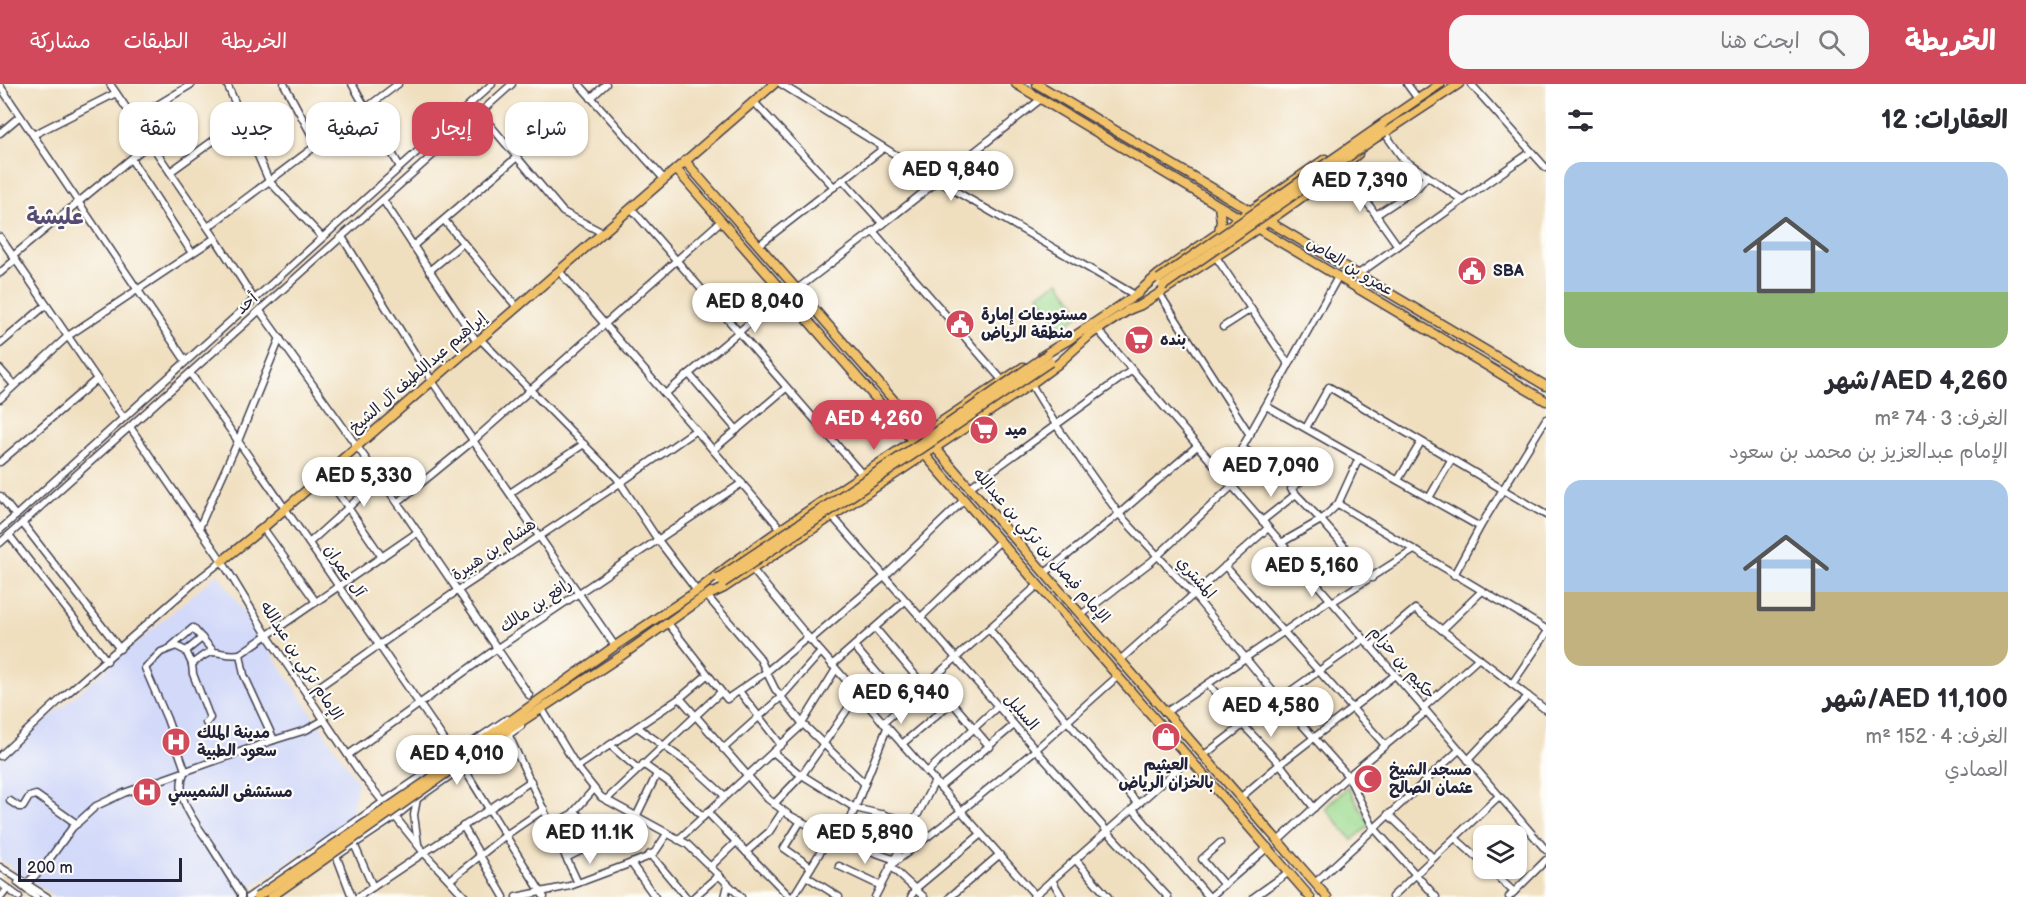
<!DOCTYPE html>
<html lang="ar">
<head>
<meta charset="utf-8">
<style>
  body { margin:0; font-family:"Balsamiq Sans","Playpen Sans Arabic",sans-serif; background:#f7f7f7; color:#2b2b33; direction:rtl; height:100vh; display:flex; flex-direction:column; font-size:22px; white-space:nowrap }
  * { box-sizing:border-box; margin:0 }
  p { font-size:20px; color:#7c7c81 }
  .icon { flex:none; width:33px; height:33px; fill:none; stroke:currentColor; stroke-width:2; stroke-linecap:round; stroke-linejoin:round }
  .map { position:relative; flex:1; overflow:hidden; direction:ltr }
  .sheet { display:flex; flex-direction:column; background:#fff; width:480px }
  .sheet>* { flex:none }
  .banner { position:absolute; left:18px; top:18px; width:570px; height:54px; direction:rtl; display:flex; gap:12px }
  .buttons { position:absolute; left:1473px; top:741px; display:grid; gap:12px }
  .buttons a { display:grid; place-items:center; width:54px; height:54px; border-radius:12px; background:#fff; box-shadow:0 2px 4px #0004; font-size:30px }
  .scale { position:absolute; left:18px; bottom:15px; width:164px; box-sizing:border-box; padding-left:6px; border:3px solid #22223b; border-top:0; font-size:16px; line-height:21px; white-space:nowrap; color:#22223b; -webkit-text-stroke:4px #fdfcf7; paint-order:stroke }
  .price { position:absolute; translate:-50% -51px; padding:0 14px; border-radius:21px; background:#fff; color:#222; font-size:20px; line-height:39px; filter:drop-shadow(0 2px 3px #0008) }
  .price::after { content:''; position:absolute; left:50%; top:36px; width:18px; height:14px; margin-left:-9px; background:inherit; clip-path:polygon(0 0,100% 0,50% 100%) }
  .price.active { background:#d1495b; color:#fff }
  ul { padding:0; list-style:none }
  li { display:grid; align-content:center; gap:12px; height:318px; padding:0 18px }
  li span { display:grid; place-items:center; height:186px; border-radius:18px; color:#555 }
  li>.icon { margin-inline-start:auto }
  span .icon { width:108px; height:108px; fill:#fffc; stroke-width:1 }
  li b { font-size:26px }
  h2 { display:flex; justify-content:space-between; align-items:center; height:72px; padding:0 18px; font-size:26px }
  .tag { padding:0 21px; border-radius:18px; background:#fff; box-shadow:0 2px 4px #0004; font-size:21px; line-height:54px }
  .tag.active { background:#d1495b; color:#fff }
  header { display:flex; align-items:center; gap:36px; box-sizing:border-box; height:84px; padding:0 30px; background:#d1495b; color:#fff }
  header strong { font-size:28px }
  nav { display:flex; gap:33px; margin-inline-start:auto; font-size:21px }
  .search { width:420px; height:54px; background:#f7f7f7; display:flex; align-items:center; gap:15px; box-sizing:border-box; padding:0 21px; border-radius:18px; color:#7c7c81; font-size:22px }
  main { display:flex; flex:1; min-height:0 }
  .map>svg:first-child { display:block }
</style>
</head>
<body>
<header>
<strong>الخريطة</strong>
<div class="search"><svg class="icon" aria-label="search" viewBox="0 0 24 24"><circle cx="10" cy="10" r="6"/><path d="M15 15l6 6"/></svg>ابحث هنا</div>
<nav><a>الخريطة</a><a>الطبقات</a><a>مشاركة</a></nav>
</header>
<main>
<section class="sheet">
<h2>العقارات: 12<svg class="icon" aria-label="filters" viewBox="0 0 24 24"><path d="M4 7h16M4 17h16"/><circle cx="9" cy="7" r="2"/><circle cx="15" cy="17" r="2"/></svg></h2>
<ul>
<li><span style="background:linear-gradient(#a9c7e8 70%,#8fb573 0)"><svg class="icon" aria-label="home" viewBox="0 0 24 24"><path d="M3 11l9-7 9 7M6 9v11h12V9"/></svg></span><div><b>AED 4,260/شهر</b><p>الغرف: 3 · 74 m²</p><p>الإمام عبدالعزيز بن محمد بن سعود</p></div></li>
<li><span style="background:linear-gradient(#a9c7e8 60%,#c2b280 0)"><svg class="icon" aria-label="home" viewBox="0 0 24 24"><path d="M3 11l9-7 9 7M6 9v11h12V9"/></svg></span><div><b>AED 11,100/شهر</b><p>الغرف: 4 · 152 m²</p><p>العمادي</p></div></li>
</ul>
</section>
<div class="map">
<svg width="1546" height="813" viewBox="0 0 1546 813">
  <rect width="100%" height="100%" fill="#fdfcf7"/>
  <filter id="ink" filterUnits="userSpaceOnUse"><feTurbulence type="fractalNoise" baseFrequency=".0167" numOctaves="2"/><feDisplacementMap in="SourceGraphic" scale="12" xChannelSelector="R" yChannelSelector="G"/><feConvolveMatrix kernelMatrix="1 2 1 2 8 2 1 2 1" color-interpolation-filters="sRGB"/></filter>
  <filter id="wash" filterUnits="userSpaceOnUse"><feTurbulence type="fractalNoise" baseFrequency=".008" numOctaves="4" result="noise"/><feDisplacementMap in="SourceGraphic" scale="24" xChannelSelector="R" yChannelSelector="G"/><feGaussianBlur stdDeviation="1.35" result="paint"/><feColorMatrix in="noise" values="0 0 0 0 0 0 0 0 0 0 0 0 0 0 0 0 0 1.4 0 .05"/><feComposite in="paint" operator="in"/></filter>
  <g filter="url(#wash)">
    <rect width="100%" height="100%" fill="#f0dfbf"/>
    <!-- built -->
    <polygon fill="#d2d9f9" points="218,489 358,698 350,737 237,813 55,813 0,776 0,676"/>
    <!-- green -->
    <g fill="#9cda8f" stroke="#5f7e65" stroke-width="1.5">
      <polygon points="1059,197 1082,229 1062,244 1038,211"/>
      <polygon points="1348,703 1370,741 1352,756 1325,724"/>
    </g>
  </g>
  <g filter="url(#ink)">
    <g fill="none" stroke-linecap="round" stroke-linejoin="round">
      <!-- minor casing -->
      <g stroke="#413e4f" stroke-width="9">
        <g id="minor">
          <polyline points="110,0 215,154 254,215"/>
          <polyline points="227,0 269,97 322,153"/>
          <polyline points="284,0 317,61"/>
          <polyline points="352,0 400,83"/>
          <polyline points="579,0 664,95"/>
          <polyline points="781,0 938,97 1135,211"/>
          <polyline points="1407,0 1418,15"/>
          <polyline points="1471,0 1546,84"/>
          <polyline points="0,2 185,276"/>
          <polyline points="591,14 606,0"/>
          <polyline points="754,18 834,103"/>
          <polyline points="480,29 563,128 603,149"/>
          <polyline points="134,35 192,0"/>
          <polyline points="1384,48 1403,75 1462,116"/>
          <polyline points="0,49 20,32"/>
          <polyline points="33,51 116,9"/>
          <polyline points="131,75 192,169"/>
          <polyline points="1342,83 1398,162"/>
          <polyline points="170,88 242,36"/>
          <polyline points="843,96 883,140"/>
          <polyline points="383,116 477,258"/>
          <polyline points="631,124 862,390"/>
          <polyline points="1376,131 1417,104 1427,92"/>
          <polyline points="444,136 517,223"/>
          <polyline points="208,143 398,0"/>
          <polyline points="873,147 1002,296"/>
          <polyline points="0,153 123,333"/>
          <polyline points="342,153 432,297 615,562"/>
          <polyline points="759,161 884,64"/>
          <polyline points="413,162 517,73"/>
          <polyline points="13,172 150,59"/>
          <polyline points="1216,173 1289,281"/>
          <polyline points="429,187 463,159"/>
          <polyline points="559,187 781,445"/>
          <polyline points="0,189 15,176"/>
          <polyline points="1357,191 1531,68"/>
          <polyline points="797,205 896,130 1041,15"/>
          <polyline points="1159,209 1250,351"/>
          <polyline points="260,227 404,428 529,611"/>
          <polyline points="1223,243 1251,225"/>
          <polyline points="1097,245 1546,766"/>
          <polyline points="480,255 617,394 658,456 697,507"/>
          <polyline points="0,260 46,221"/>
          <polyline points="0,285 14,301"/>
          <path d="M190,289C280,415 366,543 454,670"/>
          <polyline points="689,290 737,346"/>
          <polyline points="1031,300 1056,341 1119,430 1193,510 1280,616 1348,692 1373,743 1436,813"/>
          <polyline points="665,310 784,210"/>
          <polyline points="0,315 68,252 215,154"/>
          <polyline points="1266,322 1480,443"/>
          <polyline points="130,343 222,477 267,551 360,689 425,770 465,813"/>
          <polyline points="1306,344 1329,303 1546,431"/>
          <polyline points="1242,364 1300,398 1291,405 1321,436 1372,494"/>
          <polyline points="713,366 786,304"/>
          <polyline points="0,378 97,295"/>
          <polyline points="325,390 382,473"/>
          <polyline points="1398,396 1421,358"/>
          <polyline points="1227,397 1242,364 1338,193"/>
          <polyline points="970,403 1132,286"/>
          <polyline points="510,409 584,360"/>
          <polyline points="0,412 16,432"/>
          <polyline points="1429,414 1451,376"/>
          <polyline points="398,418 474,356 721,137"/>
          <polyline points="1338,420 1546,545"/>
          <polyline points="832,432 1107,747 1168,813"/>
          <polyline points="1262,437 1296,410"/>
          <polyline points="23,440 120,565"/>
          <polyline points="199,444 238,357 280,254"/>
          <polyline points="263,444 316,518"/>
          <polyline points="0,446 492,0"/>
          <polyline points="9,451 107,577"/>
          <polyline points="0,459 512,0"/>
          <polyline points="309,459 381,394"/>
          <polyline points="1281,459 1321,436 1338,420 1359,374"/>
          <polyline points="1225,482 1385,661"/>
          <polyline points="752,485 808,553 1035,811"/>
          <polyline points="1045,489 1119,430 1197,362"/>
          <polyline points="1454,491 1480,443 1546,335"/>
          <polyline points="707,512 759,573 775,605 802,639 865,700"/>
          <polyline points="1332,518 1414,466"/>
          <polyline points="1081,531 1152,477 1232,402"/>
          <polyline points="920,534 1000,457"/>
          <polyline points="668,539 727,615 765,589 808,553"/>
          <polyline points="875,544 925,603"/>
          <polyline points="989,545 1138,720"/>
          <polyline points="1442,546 1482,507"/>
          <polyline points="810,556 884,493 964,416"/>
          <polyline points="172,562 193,544 214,568"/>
          <polyline points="854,562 904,621"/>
          <polyline points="1370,563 1415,525 1546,626"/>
          <polyline points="186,567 202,554"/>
          <polyline points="1120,576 1268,444"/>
          <path d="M192,580L186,567L176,562L161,568L145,584L167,635L185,686C172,714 197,740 211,762C221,778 231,794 241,810V813"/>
          <polyline points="832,581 905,517"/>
          <polyline points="933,596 990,663"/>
          <polyline points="1208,600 1243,641 1280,680 1314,724"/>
          <polyline points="1512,600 1546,550"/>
          <polyline points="739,607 781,661"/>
          <polyline points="307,611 457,507 620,399 696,346"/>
          <polyline points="680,614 768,715 789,731 833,754 893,775"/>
          <polyline points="1423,624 1479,574"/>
          <polyline points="538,628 542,625 577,683 601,713 687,760 741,813"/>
          <polyline points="1165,629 1330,516"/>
          <path d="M206,639L210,634L193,590L192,580C198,576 207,567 214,568C224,569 230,572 240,570L418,448"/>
          <polyline points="883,639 1038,501"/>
          <polyline points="637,643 692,682 725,712"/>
          <polyline points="509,652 578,799"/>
          <polyline points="274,656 306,646 324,636"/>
          <polyline points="902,660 952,618"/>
          <polyline points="610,661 638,685"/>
          <polyline points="723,665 781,613 821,568"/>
          <polyline points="773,668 797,688 855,724 913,738"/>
          <polyline points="348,671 496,565 742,399"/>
          <polyline points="0,672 62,614 195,498 222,477"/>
          <polyline points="1203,672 1243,641 1364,555"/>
          <polyline points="1468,676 1528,612"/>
          <polyline points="643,680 667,697 703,733"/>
          <polyline points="463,683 544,813"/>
          <polyline points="577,683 680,614 707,591"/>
          <polyline points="927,688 998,622"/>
          <polyline points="940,703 1014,641"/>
          <polyline points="1240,714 1280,680 1395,591"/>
          <polyline points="417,715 414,731 418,760"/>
          <polyline points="606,716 721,608"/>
          <polyline points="10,717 19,723 23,723 29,713 36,711 77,740"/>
          <polyline points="774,720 802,691 858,610"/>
          <polyline points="1133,725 1209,813"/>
          <polyline points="575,727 600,757"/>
          <polyline points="707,728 790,813"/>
          <polyline points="1388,730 1433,774"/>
          <polyline points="801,737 784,764 811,783"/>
          <polyline points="551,741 572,730 594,705"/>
          <polyline points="463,742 504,813"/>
          <polyline points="1455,754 1484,780"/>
          <polyline points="678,756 800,643 836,585"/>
          <polyline points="842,757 887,644"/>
          <polyline points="1278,757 1348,692 1426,628"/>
          <polyline points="1220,759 1202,775 1224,801"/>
          <polyline points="354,760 373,803"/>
          <polyline points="869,766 883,730"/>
          <polyline points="746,768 769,748 783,727"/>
          <polyline points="650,770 686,813"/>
          <polyline points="336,771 352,813"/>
          <polyline points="338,771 395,733 417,715 521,642"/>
          <polyline points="566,774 622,746 636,733 657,690"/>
          <polyline points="1075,775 1108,813"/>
          <polyline points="631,779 655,813"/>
          <polyline points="839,782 881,802"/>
          <polyline points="0,783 47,813"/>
          <polyline points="710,783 736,758"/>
          <polyline points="1488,784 1514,808"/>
          <polyline points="806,792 839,813"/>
          <polyline points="450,796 506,751 544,725"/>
          <polyline points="1052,796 1062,813"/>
          <polyline points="0,799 19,813"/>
          <polyline points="18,799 36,813"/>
          <polyline points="1315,799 1459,666"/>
          <polyline points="26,800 43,784 72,744 96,722 124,709 274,656 244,591 240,570"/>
          <polyline points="1,813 8,804"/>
          <polyline points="249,813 382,719 507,635"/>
          <polyline points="358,813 531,697"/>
          <polyline points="516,813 570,802 645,774 655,768 667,750"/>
          <polyline points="694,813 719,791"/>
          <polyline points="725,813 728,801"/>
          <polyline points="793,813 830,752"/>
          <polyline points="875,813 935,697"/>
          <polyline points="911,813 915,805 981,750"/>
          <polyline points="924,813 890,782 961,727 1033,668 1118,592"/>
          <polyline points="950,813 999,771"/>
          <polyline points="1033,813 1190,674"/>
          <polyline points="1210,813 1268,763"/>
          <polyline points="1254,813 1289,788"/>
          <polyline points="1392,813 1499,712"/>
          <polyline points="1509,813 1546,776"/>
        </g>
      </g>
      <!-- major casing -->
      <g stroke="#413e4f" stroke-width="11">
        <g id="major">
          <polyline points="1016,0 1546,317"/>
          <polyline points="1037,0 1546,302"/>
          <polyline points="1377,43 1440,0"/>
          <polyline points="1380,52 1459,0"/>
          <polyline points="685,77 1327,813"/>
          <polyline points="676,85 1310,813"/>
          <polyline points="1219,122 1221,137 1219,147"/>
          <polyline points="1135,211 1159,190 1325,75"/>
          <path d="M1128,226L1141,221C1215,173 1290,126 1358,70"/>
          <polyline points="1088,252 1132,224"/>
          <polyline points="1067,257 1139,209"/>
          <polyline points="1042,272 1070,255"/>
          <polyline points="222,477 263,444 774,0"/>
          <polyline points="697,507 727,483 781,445 1023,283"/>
          <polyline points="707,512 724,504 1031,300 1058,280 1091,250"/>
          <polyline points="483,656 615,562 700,505"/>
          <polyline points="486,661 621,572 711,508"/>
        </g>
      </g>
      <!-- minor -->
      <use href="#minor" stroke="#fff" stroke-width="6"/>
      <!-- major -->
      <use href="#major" stroke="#f2c26a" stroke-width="8"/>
      <!-- major-bridge casing -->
      <g stroke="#413e4f" stroke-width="11" stroke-linecap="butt">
        <g id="major-bridge">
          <polyline points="1159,195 1383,40"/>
          <polyline points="1163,202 1384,48"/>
          <polyline points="718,494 919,360 1048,270"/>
          <polyline points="723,499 1050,278"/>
          <polyline points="257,813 427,697 483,656"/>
          <polyline points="271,813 486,661"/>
        </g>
      </g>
      <!-- major-bridge -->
      <use href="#major-bridge" stroke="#f2c26a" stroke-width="8"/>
    </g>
  </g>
  <!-- icons -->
  <defs>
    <g id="civic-disc" transform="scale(1.5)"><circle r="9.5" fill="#d1495b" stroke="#fdfcf7"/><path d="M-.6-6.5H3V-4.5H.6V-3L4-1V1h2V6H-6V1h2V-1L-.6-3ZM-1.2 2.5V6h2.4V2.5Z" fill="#fff"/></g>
    <g id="supermarket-disc" transform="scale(1.5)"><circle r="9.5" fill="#d1495b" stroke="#fdfcf7"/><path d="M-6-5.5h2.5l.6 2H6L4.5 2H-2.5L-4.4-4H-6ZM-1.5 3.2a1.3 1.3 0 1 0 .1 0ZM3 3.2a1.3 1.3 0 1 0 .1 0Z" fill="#fff"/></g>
    <g id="shop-disc" transform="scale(1.5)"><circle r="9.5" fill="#d1495b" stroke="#fdfcf7"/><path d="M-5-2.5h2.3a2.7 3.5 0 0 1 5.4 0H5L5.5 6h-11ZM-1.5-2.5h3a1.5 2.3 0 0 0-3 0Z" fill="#fff"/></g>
    <g id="hospital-disc" transform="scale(1.5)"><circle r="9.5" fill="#d1495b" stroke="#fdfcf7"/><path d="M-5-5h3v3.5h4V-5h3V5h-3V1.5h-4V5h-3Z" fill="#fff"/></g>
    <g id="mosque-disc" transform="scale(1.5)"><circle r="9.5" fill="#d1495b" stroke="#fdfcf7"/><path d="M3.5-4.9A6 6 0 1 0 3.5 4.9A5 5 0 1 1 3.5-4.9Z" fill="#fff"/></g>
  </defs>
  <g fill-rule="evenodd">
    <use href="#civic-disc" x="1472" y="187"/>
    <use href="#civic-disc" x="960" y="240"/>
    <use href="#supermarket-disc" x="1139" y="256"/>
    <use href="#supermarket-disc" x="984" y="346"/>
    <use href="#shop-disc" x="1166" y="653"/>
    <use href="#hospital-disc" x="176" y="658"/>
    <use href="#mosque-disc" x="1368" y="695"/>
    <use href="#hospital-disc" x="147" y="708"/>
  </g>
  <g text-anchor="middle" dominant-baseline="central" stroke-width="4.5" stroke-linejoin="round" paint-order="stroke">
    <!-- street labels -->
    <g font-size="16" fill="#22223b" stroke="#fdfcf7">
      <text transform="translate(1350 183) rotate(31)">عمرو بن العاص</text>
      <text transform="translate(247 220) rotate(-42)">أحد</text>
      <text transform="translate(418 289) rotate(-41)">إبراهيم عبداللطيف آل الشيخ</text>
      <text transform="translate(1041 462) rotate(49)">الإمام فيصل بن تركي بن عبدالله</text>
      <text transform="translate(494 466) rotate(-34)">هشام بن هبيرة</text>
      <text transform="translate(344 487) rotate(56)">آل عمران</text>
      <text transform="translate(1196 494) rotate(49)">المشتري</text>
      <text transform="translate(536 522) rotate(-34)">رافع بن مالك</text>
      <text transform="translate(301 577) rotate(57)">الإمام تركي بن عبدالله</text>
      <text transform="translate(1402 579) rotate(49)">حكيم بن حزام</text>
      <text transform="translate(1021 628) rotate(49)">السليل</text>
    </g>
    <!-- poi labels -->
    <g font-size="16" font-weight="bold" fill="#22223b" stroke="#fdfcf7" text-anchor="start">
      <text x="1493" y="187">SBA</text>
      <text x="981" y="231">مستودعات إمارة<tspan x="981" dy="18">منطقة الرياض</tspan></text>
      <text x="1160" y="256">بنده</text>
      <text x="1005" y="346">ميد</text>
      <text x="197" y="649">مدينة الملك<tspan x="197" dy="18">سعود الطبية</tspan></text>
      <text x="1166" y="681" text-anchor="middle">العيثيم<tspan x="1166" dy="18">بالخزان الرياض</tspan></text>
      <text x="1389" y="686">مسجد الشيخ<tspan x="1389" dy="18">عثمان الصالح</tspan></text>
      <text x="168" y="708">مستشفى الشميسي</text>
    </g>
    <!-- district labels -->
    <g font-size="22" font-weight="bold" fill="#564b73" stroke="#fdfcf7">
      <text x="55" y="133">عليشة</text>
    </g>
  </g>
</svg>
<div class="buttons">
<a><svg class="icon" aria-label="layers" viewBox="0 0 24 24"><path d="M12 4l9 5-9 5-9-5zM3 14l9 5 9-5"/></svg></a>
</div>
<div class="scale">200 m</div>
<b class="price" style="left:951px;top:118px">AED 9,840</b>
<b class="price" style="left:1360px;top:129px">AED 7,390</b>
<b class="price" style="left:755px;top:250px">AED 8,040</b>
<b class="price active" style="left:874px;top:367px">AED 4,260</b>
<b class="price" style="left:1271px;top:414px">AED 7,090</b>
<b class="price" style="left:364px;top:424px">AED 5,330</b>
<b class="price" style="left:1312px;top:514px">AED 5,160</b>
<b class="price" style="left:901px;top:641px">AED 6,940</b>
<b class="price" style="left:1271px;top:654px">AED 4,580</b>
<b class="price" style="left:457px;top:702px">AED 4,010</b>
<b class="price" style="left:590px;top:781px">AED 11.1K</b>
<b class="price" style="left:865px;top:781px">AED 5,890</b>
<div class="banner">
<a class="tag">شراء</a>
<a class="tag active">إيجار</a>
<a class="tag">تصفية</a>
<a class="tag">جديد</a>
<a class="tag">شقة</a>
</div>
</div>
</main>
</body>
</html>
